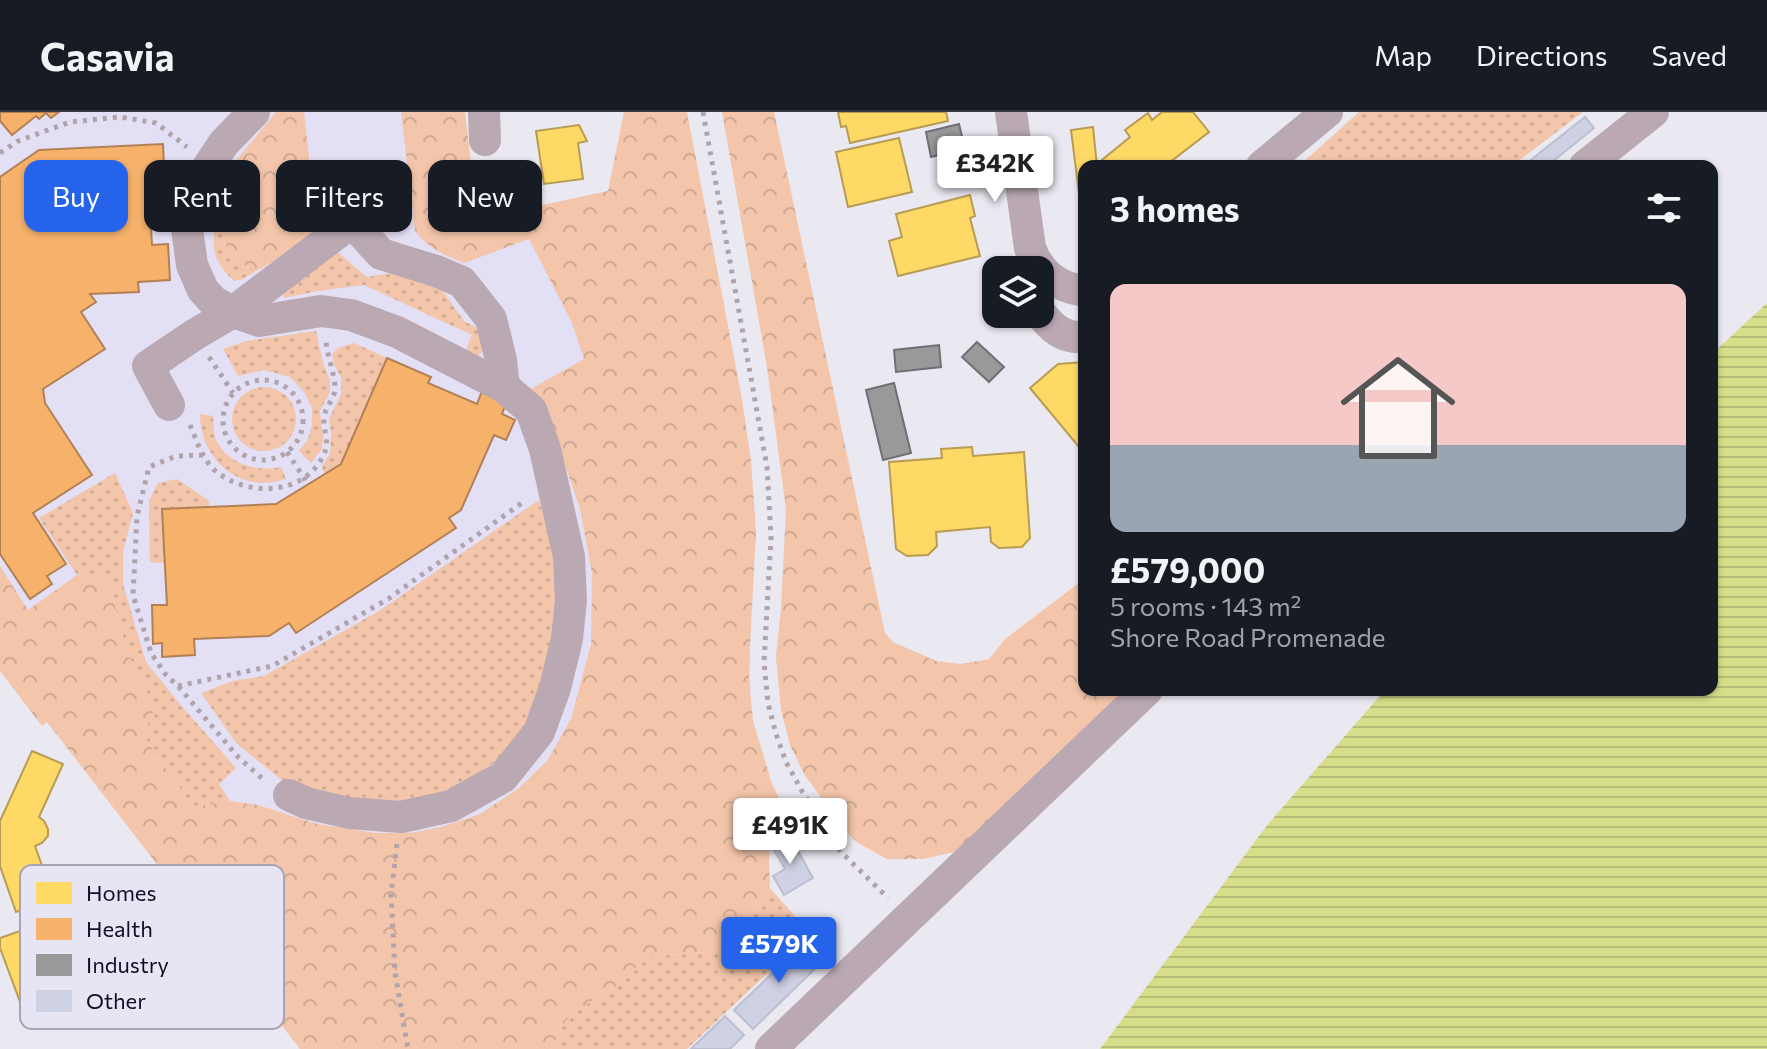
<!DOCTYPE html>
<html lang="en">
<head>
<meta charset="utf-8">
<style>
  body { margin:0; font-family:Commissioner,sans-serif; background:#242831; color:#f1f3f6; height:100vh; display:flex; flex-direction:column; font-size:30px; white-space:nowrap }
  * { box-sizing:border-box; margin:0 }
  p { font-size:26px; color:#9ea1a6 }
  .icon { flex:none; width:44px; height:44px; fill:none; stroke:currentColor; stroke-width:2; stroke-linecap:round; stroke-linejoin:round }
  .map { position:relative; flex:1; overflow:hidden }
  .side { position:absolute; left:1078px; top:48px; width:640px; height:536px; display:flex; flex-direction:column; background:#171b24; border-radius:16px; box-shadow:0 2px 6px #0004 }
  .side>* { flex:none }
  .guide { position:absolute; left:24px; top:48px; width:760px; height:72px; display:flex; gap:16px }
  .controls { position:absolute; left:982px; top:144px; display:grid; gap:16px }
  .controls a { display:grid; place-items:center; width:72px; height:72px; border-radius:16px; background:#171b24; box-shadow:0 2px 6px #0004; font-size:40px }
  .price { position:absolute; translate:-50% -68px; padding:0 18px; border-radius:8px; background:#fff; color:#222; font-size:26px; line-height:52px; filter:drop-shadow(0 2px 4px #0008) }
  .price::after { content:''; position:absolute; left:50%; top:48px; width:24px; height:18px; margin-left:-12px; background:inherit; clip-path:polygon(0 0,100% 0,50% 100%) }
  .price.selected { background:#2563eb; color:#fff }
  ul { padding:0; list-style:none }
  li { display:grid; align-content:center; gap:16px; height:424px; padding:0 32px }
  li+li { border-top:2px solid #363941 }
  li span { display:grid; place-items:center; height:248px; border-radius:16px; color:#555 }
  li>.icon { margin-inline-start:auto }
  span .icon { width:144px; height:144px; fill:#fffc; stroke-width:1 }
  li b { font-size:34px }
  h2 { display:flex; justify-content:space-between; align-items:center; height:96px; padding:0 32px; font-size:34px }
  .pill { padding:0 28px; border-radius:16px; background:#171b24; box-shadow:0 2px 6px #0004; font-size:28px; line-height:72px }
  .pill.selected { background:#2563eb; color:#fff }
  header { display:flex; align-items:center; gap:48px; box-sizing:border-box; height:112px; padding:0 40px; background:#171b24; border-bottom:2px solid #363941 }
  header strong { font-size:38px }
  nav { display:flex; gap:44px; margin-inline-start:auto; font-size:28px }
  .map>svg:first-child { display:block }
</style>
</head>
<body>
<header>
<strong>Casavia</strong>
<nav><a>Map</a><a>Directions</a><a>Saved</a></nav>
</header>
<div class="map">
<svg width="1767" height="937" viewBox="0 0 1767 937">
  <defs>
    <pattern id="grass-dots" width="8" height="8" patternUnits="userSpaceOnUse" patternTransform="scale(2)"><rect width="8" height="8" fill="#f3c6ab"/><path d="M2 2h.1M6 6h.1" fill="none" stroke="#cfa993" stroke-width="1.8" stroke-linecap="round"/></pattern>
    <pattern id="forest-crowns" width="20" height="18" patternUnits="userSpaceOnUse" patternTransform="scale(2)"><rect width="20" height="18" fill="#f3c6ab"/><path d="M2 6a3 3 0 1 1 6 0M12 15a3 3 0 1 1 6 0" fill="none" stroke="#cfa993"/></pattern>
    <pattern id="water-rules" width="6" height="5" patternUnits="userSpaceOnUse" patternTransform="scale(2)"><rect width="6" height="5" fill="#d6de89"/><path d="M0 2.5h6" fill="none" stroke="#b7bd76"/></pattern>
  </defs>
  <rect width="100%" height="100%" fill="#eae8f0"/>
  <!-- built -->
  <polygon fill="#e3dff4" points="0,0 465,0 475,85 483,106 608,79 742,287 751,349 756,420 750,533 751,589 753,609 764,648 772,672 789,706 535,937 300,937 47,610 42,614 0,559"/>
  <!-- grass -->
  <g fill="url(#grass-dots)">
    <polygon points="1359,0 1583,0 1512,54 1299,54"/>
    <path d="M215,104L230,145L256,159L243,167L234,169C210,146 213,136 215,104Z"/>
    <polygon points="334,137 367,165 397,160 442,178 464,209 482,219 483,239 478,244 464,243 472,223 364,173 318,179 284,186 283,179"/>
    <polygon points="316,219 323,251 330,268 330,280 320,299 323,325 322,337 311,351 299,339 308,327 312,313 312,296 305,281 290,265 264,258 238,264 223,237 246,229"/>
    <polygon points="354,231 387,246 341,352 325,362 322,355 330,341 331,321 329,307 341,282 341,266 334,252 332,242 338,236"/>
    <circle cx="264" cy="307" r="32"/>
    <path d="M200,302L213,304C214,312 213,323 217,330C230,353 258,360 281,355L286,367C275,370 265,372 254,370C221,365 200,334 200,302Z"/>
    <polygon points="115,361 133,401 123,440 123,472 146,550 179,591 236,656 219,672 230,689 193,695 143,623 155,596 128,542 108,468 77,463 39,406"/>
    <polygon points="177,367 208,388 210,395 162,397 165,450 156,451 150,450 149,389 158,371"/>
    <polygon points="539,388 560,457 559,512 539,597 509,640 456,678 401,693 294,678 237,632 201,581 232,569 264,564 379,499"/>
    <polygon points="770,776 810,821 687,937 551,937 566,908 591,889 619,873 646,845 706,840 736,818 761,793"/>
  </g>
  <!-- forest -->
  <g fill="url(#forest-crowns)">
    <polygon points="276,0 304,0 317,115 323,122 256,159 230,145 215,104 224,63"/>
    <path d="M401,0H465L475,85L483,106L608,79L624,0H687L742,287L751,349L756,420L750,533L749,567L753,609L772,672L789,706L771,723L769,745L770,776L761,793L736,818L706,840L646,845L619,873L591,889L566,908L551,937H300L47,610L42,614L0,559V454L28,498L77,463L108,468L128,542L155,596L143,623L193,695L230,689L258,693L317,712L375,721H410L441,715L480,702L518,677L547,649L571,607L591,532L592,461L580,397L545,294L529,278L584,247L572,211L529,127L464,151C444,143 428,136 415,119Z"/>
    <polygon points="722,0 774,0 885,521 893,530 936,549 961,552 989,547 1005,527 1084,467 1084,578 1125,578 959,739 923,747 887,747 858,731 846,720 804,662 790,633 781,598 776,544 781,496 786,397 767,255"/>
  </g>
  <!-- water -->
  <polygon fill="url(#water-rules)" points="1767,191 1767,937 1100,937 1268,712 1385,578 1712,578 1712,242"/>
  <!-- homes -->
  <g fill="#ffd966" stroke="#b89c53" stroke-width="2">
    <polygon points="838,0 946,0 948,9 850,31 846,14 841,15"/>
    <polygon points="1162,0 1193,0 1209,20 1165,54 1102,54 1105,52 1102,48 1130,25 1125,18 1148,1 1152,8"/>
    <polygon points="579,13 587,29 578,31 583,67 544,72 536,19"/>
    <polygon points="1093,15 1097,54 1084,54 1084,104 1081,97 1071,18"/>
    <polygon points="899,26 912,80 848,95 836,40"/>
    <polygon points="970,83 975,104 970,106 980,144 898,164 889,129 902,125 896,102"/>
    <polygon points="1084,250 1084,341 1030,276 1058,252"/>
    <polygon points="972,335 973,344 1024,340 1030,426 1022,435 999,436 991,430 990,415 936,420 937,434 928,443 907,444 896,437 889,350 942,346 941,337"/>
    <polygon points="32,639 63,652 39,705 44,709 48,717 48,724 42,731 35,734 54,787 16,800 0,754 0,709"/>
    <polygon points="34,814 52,862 58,859 65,878 59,880 64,893 26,906 0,836 0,826"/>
  </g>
  <!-- health -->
  <g fill="#f6b26b" stroke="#b28056" stroke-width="2">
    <polygon points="0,0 59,0 51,6 46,1 39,7 36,4 12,23 0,9"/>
    <polygon points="163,32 166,98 150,99 152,133 168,132 170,168 138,170 139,180 90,182 96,190 81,200 105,237 43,277 45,291 92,363 33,401 66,452 47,464 52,472 30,487 0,442 0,65 39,38"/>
    <polygon points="387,246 431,265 428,271 477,292 482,279 507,289 502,302 515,308 506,328 494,323 461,398 449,406 456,416 296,521 289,511 269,524 194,527 195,543 162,545 162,531 153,532 152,493 167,493 162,397 276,392 341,352"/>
  </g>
  <!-- industry -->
  <g fill="#999" stroke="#716f76" stroke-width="2">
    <polygon points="959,12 965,37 931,45 926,20"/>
    <polygon points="977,230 1004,255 989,270 962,245"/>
    <polygon points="939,233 941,255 896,260 894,238"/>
    <polygon points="894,271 911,341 883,348 866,278"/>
  </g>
  <!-- building -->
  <g fill="#ced0e3" stroke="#bdbfd0" stroke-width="2">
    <polygon points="1585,5 1594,16 1547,54 1523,54"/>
    <polygon points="789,723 813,766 784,783 773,764 785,757 771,733"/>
    <polygon points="806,829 824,848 753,917 734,898"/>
    <polygon points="725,904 744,923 730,937 691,937"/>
  </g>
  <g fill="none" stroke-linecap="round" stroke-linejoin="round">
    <!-- path -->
    <g stroke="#b1a3ac" stroke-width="5" stroke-dasharray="4 6" stroke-linecap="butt">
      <polyline points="703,0 767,355 771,426 764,550 768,591 776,622 786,650 802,679 841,740 888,786"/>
      <polyline points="0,41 18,29 70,10 120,5 156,11 187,35"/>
      <polyline points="209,245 233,281"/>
      <circle cx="263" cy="308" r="40"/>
      <path d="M190,313C197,329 203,350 218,361C250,385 306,383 324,342C330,330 323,318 324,306C325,295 334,288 335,277C335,261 327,245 326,228"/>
      <polyline points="287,340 308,372"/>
      <polyline points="203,343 176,344 149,355 137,404 133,483 151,541 166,563 178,574 239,646 264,668"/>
      <polyline points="178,574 272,554 388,487 526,388"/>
      <polyline points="397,732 391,782 395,861 408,937"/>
    </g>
    <!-- minor -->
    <g stroke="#baa8b2" stroke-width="32">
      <polyline points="254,0 224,31 206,58 195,84 187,117 192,153 203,178 214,190 233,200 259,209 321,199 351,203 397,220 504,275 531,298 545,337 569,445 571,488 567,527 555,576 539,620 503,665 451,694 401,705 349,701 306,691 289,683"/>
      <polyline points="484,0 485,28"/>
      <path d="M1011,0L1030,136C1040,162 1057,175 1084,179"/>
      <polyline points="1262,54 1327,0"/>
      <polyline points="1585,54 1653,0"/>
      <path d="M1040,200C1050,215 1064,227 1084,225"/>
      <polyline points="169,293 148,254 194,223 233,200 352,110 381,142 436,159 462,170 491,207 501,248 504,275"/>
      <polyline points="771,937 1147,578"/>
    </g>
  </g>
  <!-- legend -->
  <rect x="20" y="753" width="264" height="164" rx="12" fill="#e7e5f4" stroke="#a8a4b6" stroke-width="2"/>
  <rect x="36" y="770" width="36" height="22" fill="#ffd966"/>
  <rect x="36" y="806" width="36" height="22" fill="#f6b26b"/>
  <rect x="36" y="842" width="36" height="22" fill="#999"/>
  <rect x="36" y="878" width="36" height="22" fill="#ced0e3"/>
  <g font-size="22" fill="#140c26">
    <text x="86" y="789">Homes</text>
    <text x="86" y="825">Health</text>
    <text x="86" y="861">Industry</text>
    <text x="86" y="897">Other</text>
  </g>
</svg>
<div class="controls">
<a><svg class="icon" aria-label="layers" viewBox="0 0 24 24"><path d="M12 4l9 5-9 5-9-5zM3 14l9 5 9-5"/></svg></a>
</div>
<b class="price" style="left:995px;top:92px">£342K</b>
<b class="price" style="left:790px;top:754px">£491K</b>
<b class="price selected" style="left:779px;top:873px">£579K</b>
<div class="guide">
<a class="pill selected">Buy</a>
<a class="pill">Rent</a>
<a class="pill">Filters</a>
<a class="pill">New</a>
</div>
<section class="side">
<h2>3 homes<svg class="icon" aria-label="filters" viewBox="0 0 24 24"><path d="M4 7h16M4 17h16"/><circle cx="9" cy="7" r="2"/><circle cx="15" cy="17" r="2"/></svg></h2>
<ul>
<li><span style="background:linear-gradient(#f6c9c9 65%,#9aa5b1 0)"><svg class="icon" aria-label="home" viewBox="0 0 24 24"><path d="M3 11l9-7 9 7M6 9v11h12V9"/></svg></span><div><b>£579,000</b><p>5 rooms · 143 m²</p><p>Shore Road Promenade</p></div></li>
</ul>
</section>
</div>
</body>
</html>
